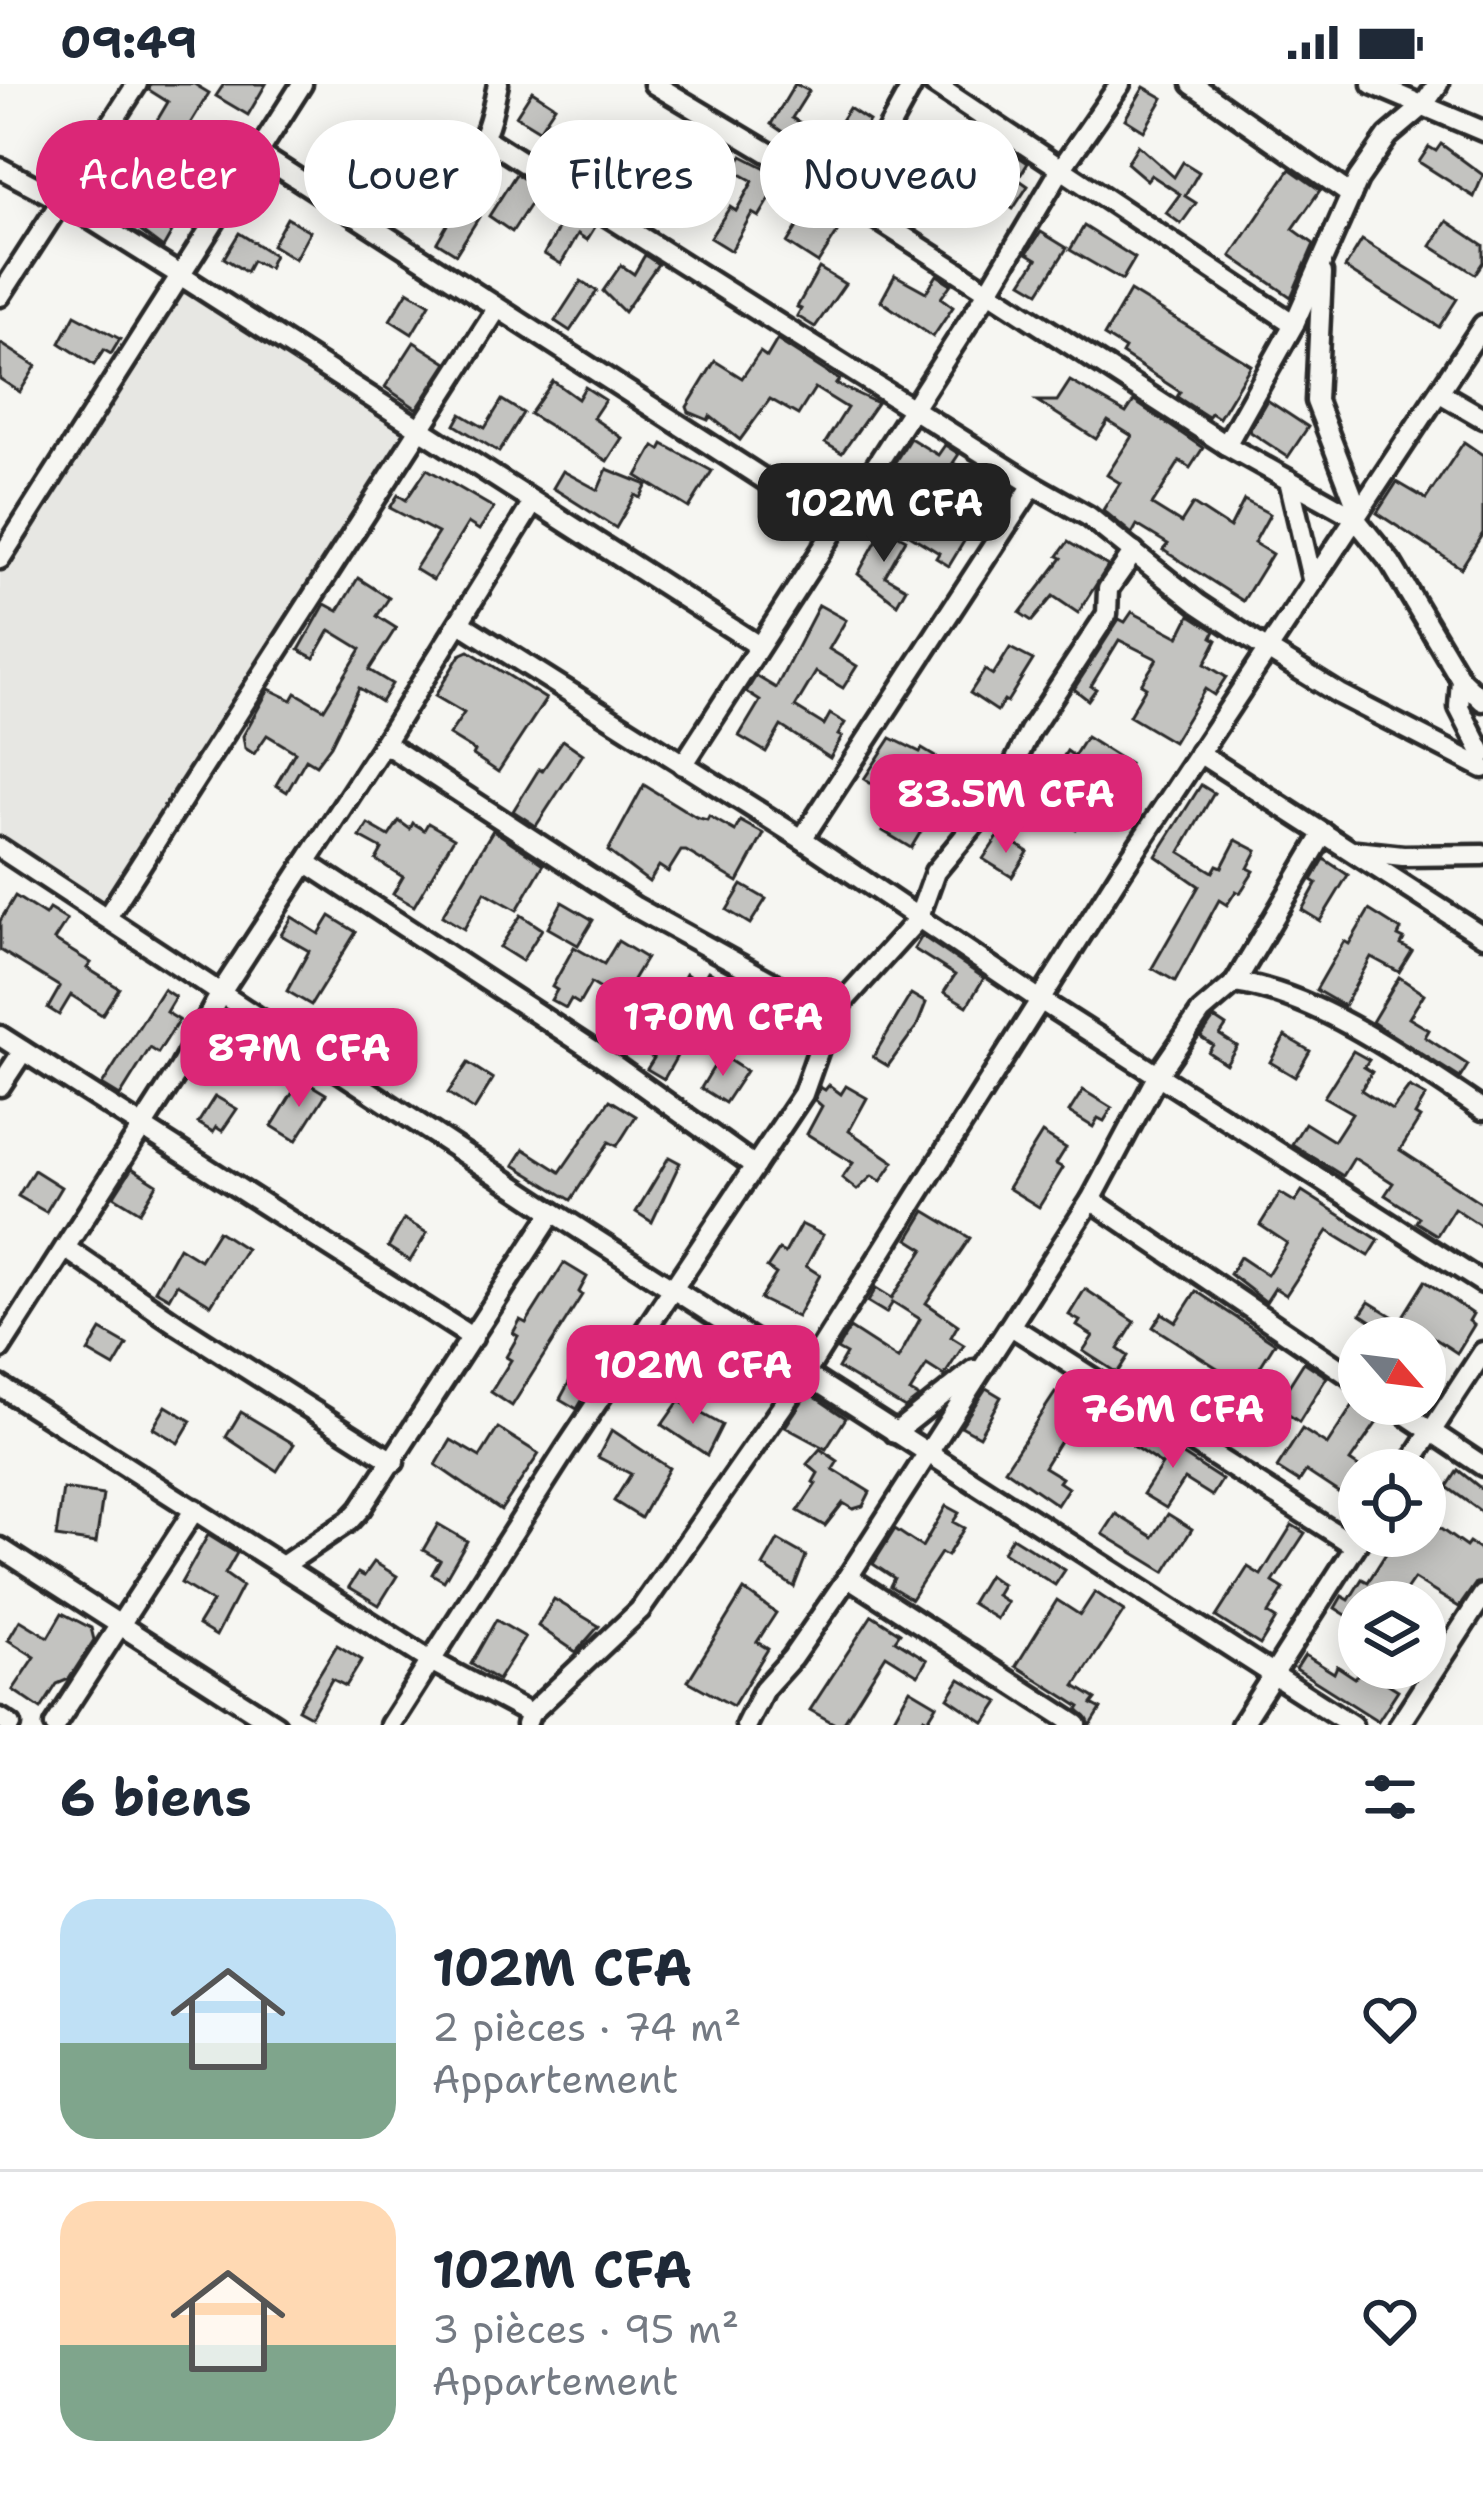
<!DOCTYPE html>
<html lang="fr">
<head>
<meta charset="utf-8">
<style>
  body { margin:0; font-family:"Shantell Sans",sans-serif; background:#f6f6f7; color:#1f2937; height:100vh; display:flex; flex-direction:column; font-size:45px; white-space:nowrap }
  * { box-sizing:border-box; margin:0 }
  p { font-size:39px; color:#747a83 }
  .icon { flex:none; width:66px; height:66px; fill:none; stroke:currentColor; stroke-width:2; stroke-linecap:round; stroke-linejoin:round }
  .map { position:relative; height:1641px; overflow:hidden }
  .drawer { display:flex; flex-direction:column; background:#fff; flex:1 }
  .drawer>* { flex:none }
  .guide { position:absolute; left:36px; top:36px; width:1413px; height:108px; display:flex; gap:24px }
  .needle { width:78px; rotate:118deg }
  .fabs { position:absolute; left:1338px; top:1233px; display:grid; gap:24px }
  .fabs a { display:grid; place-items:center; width:108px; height:108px; border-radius:50%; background:#fff; box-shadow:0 6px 30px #0003; font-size:60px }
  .price { position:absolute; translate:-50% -102px; padding:0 27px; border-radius:24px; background:#db2777; color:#fff; font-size:39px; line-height:78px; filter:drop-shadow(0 3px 6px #0008) }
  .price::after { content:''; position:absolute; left:50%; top:72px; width:36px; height:27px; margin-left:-18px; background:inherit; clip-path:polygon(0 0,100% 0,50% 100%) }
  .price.on { background:#222; color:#fff }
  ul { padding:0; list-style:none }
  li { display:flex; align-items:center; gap:36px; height:300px; padding:0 60px }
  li+li { border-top:3px solid #e0e1e3 }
  li span { display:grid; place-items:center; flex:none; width:336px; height:240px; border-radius:36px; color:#555 }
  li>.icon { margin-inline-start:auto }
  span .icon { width:144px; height:144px; fill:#fffc; stroke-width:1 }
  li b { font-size:51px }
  h2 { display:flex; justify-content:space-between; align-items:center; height:144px; padding:0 60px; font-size:51px }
  .chip { padding:0 42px; border-radius:54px; background:#fff; box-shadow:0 6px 30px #0003; font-size:42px; line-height:108px }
  .chip.on { background:#db2777; color:#fff }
  .status { display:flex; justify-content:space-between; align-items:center; height:84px; padding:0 60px; background:#fff; direction:ltr }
  .status svg { height:33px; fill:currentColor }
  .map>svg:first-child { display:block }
</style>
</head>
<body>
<div class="status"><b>09:49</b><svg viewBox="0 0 49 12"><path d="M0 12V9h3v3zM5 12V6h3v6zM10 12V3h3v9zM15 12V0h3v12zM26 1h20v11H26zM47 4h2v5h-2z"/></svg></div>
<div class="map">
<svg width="1483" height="1641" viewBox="0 0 1483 1641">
  <rect width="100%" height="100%" fill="#f6f6f2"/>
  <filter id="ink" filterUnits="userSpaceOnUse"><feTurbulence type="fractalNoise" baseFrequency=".00833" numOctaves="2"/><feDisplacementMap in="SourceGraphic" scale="24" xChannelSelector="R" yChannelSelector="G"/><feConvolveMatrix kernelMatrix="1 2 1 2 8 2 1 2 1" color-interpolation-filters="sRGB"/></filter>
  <g filter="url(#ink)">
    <!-- built -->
    <polygon fill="#e7e7e3" points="177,193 415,336 96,835 0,773 0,466"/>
    <!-- building -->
    <g fill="#c3c3c0" stroke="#2b2b2b" stroke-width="3">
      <polygon points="150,0 194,0 209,9 190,40 212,52 205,66 181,54 157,91 192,113 163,164 131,140 139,127 114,115 121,100 132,105 146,78 118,61 124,49 138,56 144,46 149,50 168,18 149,6"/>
      <polygon points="224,0 266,0 248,31 216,12"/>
      <polygon points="795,0 809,7 792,34 829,55 849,24 869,37 842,79 808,63 804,72 792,65 796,57 771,40"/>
      <polygon points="1144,3 1163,14 1144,47 1125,35"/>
      <polygon points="532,7 555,22 539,46 516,32"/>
      <polygon points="669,38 695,54 639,133 627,124 637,110 629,104 635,94 620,85 625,76 618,72 630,48 653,63"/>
      <polygon points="345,50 394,80 382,102 373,97 362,115 348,108 350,104 338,96 341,90 326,80"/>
      <polygon points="990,54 1028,79 1018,95 1028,102 1013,125 967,95"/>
      <polygon points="1441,60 1483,91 1474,113 1419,78 1429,63 1436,67"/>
      <polygon points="1138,61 1174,93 1183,78 1199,88 1185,112 1196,119 1181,140 1166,129 1180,110 1151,91 1147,96 1127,79"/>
      <polygon points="742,72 783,93 759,133 752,129 731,167 710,154 730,123 736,127 753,97 733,86"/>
      <polygon points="1290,85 1320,106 1293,145 1314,160 1291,213 1231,172"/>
      <polygon points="516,90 540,105 512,148 489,132"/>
      <polygon points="815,115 846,135 818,179 787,159"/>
      <polygon points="459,120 479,133 456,170 437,158"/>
      <polygon points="568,127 595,143 587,156 578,150 561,180 544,170"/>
      <polygon points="287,134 310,147 295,175 272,161"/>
      <polygon points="1447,137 1483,161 1483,178 1475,190 1431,162"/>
      <polygon points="1084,142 1135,174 1122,196 1070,166"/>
      <polygon points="1041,148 1067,164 1039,208 1022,198 1037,175 1027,169"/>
      <polygon points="239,149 274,171 268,184 252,177 246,188 224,174"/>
      <polygon points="1362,156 1457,215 1439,243 1345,184"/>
      <polygon points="645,171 658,180 624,228 603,207 621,181 634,190"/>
      <polygon points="819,184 845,200 815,243 797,232 801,225 797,223"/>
      <polygon points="895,191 926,208 937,191 951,200 941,214 953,223 933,253 881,217"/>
      <polygon points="581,197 597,207 570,247 555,237"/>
      <polygon points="408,207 430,220 412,250 390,236"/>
      <polygon points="1130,207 1251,281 1219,334 1211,329 1208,333 1177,313 1180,308 1122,270 1125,265 1104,252"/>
      <polygon points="75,231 120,255 111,270 104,266 94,281 60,259"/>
      <polygon points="777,256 839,296 836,300 877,319 842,369 825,359 847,324 815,304 798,331 770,315 740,356 710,332 708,336 689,328 687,323 715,277 742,294 760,268 767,273"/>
      <polygon points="414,258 447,279 417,325 385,303"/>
      <polygon points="0,259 36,282 20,308 0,295"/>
      <polygon points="553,297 578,315 585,303 605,316 593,334 622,354 607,377 530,330"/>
      <polygon points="1070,297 1126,329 1134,317 1203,364 1190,384 1180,377 1152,421 1181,439 1193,420 1230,444 1244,416 1270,430 1254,459 1272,470 1243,517 1163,466 1168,460 1137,441 1132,450 1103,426 1120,399 1107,391 1132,352 1108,337 1096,355 1037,317 1057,317"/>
      <polygon points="502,316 523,329 499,368 455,341 461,330 485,344"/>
      <polygon points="1267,316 1308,343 1288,373 1249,347"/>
      <polygon points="910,354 938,371 945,361 959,370 953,379 980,393 968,414 937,396 916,430 877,407"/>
      <polygon points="1464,358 1483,371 1483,449 1461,484 1377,429 1397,398 1426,415"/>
      <polygon points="663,360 712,387 689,424 637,392 654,362 660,366"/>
      <polygon points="427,385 494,424 479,446 468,439 433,496 415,485 438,449 390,424 398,411 406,416"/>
      <polygon points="607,385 647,401 640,414 635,411 616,444 553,404 563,387 598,406"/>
      <polygon points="922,427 966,454 949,482 936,474 939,469 908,450"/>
      <polygon points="884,443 906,455 885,492 906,504 897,520 858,490"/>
      <polygon points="1068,458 1108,482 1078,529 1053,512 1032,537 1020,529 1062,474 1058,472"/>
      <polygon points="358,494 389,514 377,532 396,544 369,586 392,600 381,618 359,604 331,661 316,681 306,675 287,708 276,701 295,668 267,651 254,670 245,664 243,652 269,605 292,616 296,609 324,625 361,565 330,546 314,574 299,566 325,520 338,527"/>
      <polygon points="819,521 846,536 829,565 857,582 843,604 816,588 795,623 824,641 830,630 845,639 838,651 842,653 830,674 781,642 766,668 739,652 760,617 746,608 756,592 776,604"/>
      <polygon points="1132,528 1179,553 1190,531 1215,547 1212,553 1217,556 1205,580 1226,593 1214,611 1205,605 1173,658 1129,632 1146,603 1141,600 1157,575 1119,556 1091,602 1096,605 1088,616 1074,605 1119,535 1125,538"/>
      <polygon points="1010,564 1033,576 1007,618 1004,616 997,627 970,609 985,586 993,591"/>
      <polygon points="469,567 546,615 498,688 473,671 475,667 449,651 464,629 435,612 460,571"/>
      <polygon points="1086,653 1129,680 1103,715 1125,728 1115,743 1087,725 1076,745 1062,737 1074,717 1040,695 1054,674 1060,678 1067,667 1074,672"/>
      <polygon points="891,654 920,668 922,665 969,693 955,717 913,693 897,717 864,695"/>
      <polygon points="563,656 583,670 536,742 513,727 539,685 542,687"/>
      <polygon points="644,701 696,733 707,736 709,732 735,747 740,737 764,750 738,798 686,767 681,767 668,788 659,782 649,798 608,767"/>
      <polygon points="1201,701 1214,709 1180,768 1213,788 1217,781 1222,783 1236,756 1257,767 1248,784 1254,787 1240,809 1236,807 1227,821 1219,816 1175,897 1152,884 1199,802 1156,772"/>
      <polygon points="897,722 926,739 911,764 883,747"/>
      <polygon points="399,737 410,745 413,739 424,746 428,739 454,754 414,822 393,810 403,793 376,776 382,765 360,753 368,740 389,752"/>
      <polygon points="493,746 544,780 517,826 485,808 464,845 442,832"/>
      <polygon points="1000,750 1028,768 1012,793 983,775"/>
      <polygon points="1324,775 1348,791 1320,837 1302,826 1317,799 1312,796"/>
      <polygon points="742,801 766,815 750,840 727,826"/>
      <polygon points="15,812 45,831 49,825 67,836 54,856 91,879 87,884 119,904 102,931 71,911 59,931 48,924 60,903 0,866 0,837"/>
      <polygon points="562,818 593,836 578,861 548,844"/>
      <polygon points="1369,826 1401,846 1398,852 1404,855 1401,861 1412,867 1399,888 1371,873 1344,922 1316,906 1344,857 1349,860"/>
      <polygon points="521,831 542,845 522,877 500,863"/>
      <polygon points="330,832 356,848 311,921 287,907 309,867 281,851 292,833 319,850"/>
      <polygon points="922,852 984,894 967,922 944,908 955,891 914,865"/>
      <polygon points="618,857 646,874 620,917 591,899 579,920 571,915 566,924 551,916 557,906 552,903 574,863 604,880"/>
      <polygon points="708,887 720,895 664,995 647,985 654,974 642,967 652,951 623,934 635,914 663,931 686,890 700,900"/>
      <polygon points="1399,893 1424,910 1409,934 1429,946 1425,953 1468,981 1460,994 1372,938"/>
      <polygon points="163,905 175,913 166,928 179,936 158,969 150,964 120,1012 102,1001"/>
      <polygon points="911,910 926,919 917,942 888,982 873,973"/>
      <polygon points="1214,934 1226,942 1220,951 1237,962 1226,980 1208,968 1213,961 1201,953"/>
      <polygon points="1285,952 1310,967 1295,993 1270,978"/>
      <polygon points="1353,967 1369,976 1364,983 1372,988 1361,1006 1392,1026 1409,1003 1426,1012 1415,1031 1420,1034 1400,1066 1483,1120 1483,1143 1454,1124 1437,1151 1416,1138 1419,1133 1385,1111 1393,1099 1354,1074 1343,1092 1292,1060 1305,1039 1334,1057 1352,1029 1324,1013"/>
      <polygon points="721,971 746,987 725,1019 701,1004"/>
      <polygon points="468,979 493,995 474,1026 448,1009"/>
      <polygon points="301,995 326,1010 296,1057 272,1042"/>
      <polygon points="829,1001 841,1010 846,1002 867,1014 849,1047 894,1078 881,1097 872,1092 857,1106 842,1094 853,1079 807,1050 822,1022 815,1016 820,1003 825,1006"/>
      <polygon points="1083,1006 1112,1024 1104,1037 1098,1034 1093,1043 1069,1028"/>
      <polygon points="215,1012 237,1025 222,1047 216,1043 213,1048 198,1039"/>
      <polygon points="610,1016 636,1032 617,1062 609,1058 571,1116 514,1081 524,1065 560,1088"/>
      <polygon points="1042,1049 1066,1064 1056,1080 1063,1084 1039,1123 1008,1104"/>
      <polygon points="669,1073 680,1079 652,1138 636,1128"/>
      <polygon points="132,1084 157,1100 140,1128 114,1112"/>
      <polygon points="34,1086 61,1103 46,1128 18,1112"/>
      <polygon points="1302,1107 1379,1156 1369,1172 1328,1147 1286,1211 1275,1204 1266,1218 1230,1190 1240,1173 1267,1191 1287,1159 1260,1141 1280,1109 1295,1118"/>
      <polygon points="925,1127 970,1154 926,1219 958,1241 951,1253 964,1261 944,1292 927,1281 910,1308 919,1313 905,1324 838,1284 846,1270 837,1265 850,1244 898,1275 920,1235 893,1218 886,1229 868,1218 876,1204 892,1214 924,1165 908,1155"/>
      <polygon points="404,1135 427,1149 410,1177 388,1163"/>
      <polygon points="801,1140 823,1151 806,1182 820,1191 797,1233 760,1215 776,1190 767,1184 779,1166 785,1169"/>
      <polygon points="218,1147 246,1165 211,1221 177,1200 169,1214 155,1206 179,1163 200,1176"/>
      <polygon points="564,1179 587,1193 579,1208 582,1211 512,1322 491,1308 511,1276 506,1273 518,1252 513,1249 520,1236 526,1239"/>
      <polygon points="1425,1197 1473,1230 1469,1237 1474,1241 1457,1269 1425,1248 1421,1254 1398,1254 1361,1230 1369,1218 1400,1237"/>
      <polygon points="1085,1205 1135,1238 1118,1265 1128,1272 1117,1289 1083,1267 1093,1252 1077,1242 1080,1237 1069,1231"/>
      <polygon points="1196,1207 1275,1259 1248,1302 1241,1298 1219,1331 1236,1342 1225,1360 1163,1319 1172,1303 1199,1320 1222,1287 1153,1243 1162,1229 1176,1238"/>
      <polygon points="101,1246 127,1261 114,1283 88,1268"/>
      <polygon points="580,1278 599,1288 577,1325 560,1315"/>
      <polygon points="1304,1278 1327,1293 1299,1338 1276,1322"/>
      <polygon points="1068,1296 1089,1310 1044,1383 1062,1394 1059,1398 1068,1404 1057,1421 1005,1385 1055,1309 1058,1311"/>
      <polygon points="986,1304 1001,1313 979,1352 961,1342"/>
      <polygon points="812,1311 846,1334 826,1365 785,1343 805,1313"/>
      <polygon points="679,1317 722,1341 707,1371 662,1341"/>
      <polygon points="1355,1318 1367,1326 1372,1320 1382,1331 1350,1377 1359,1383 1359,1422 1306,1387 1299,1398 1277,1384 1302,1345 1327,1361"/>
      <polygon points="166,1322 191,1337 178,1359 153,1344"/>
      <polygon points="241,1328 294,1360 277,1387 226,1353"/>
      <polygon points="498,1344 539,1370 501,1426 436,1381 451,1356 480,1373"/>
      <polygon points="1143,1345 1222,1396 1212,1412 1185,1395 1166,1424 1143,1410 1162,1381 1133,1362"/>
      <polygon points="612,1346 669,1384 641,1434 614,1417 631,1390 598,1373"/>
      <polygon points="820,1365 838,1377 833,1385 870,1408 863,1422 853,1425 843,1419 825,1442 798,1427 816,1400 813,1398 818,1389 807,1380"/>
      <polygon points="1458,1386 1483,1406 1483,1429 1447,1403"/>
      <polygon points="63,1405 103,1411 96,1459 56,1453"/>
      <polygon points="946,1422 959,1429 953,1438 964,1444 947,1472 941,1469 911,1515 890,1502 894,1494 873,1480 895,1445 922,1463"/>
      <polygon points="1116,1430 1153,1453 1168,1430 1192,1445 1165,1488 1103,1450"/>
      <polygon points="1425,1434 1466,1463 1469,1459 1483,1468 1483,1498 1476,1499 1459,1523 1414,1495 1398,1518 1359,1518 1359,1539 1335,1524 1342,1512 1349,1516 1362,1495 1368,1498 1397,1452 1425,1452"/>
      <polygon points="438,1440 467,1457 444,1497 432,1490 440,1476 423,1466"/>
      <polygon points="1292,1441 1305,1449 1273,1498 1284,1505 1268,1530 1276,1535 1260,1561 1216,1533 1248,1483 1261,1491"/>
      <polygon points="208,1451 237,1469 225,1490 242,1502 216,1552 198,1541 212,1518 181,1499"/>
      <polygon points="1012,1453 1065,1486 1055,1501 1003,1468"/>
      <polygon points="778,1456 806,1472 794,1503 763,1482"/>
      <polygon points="374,1478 397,1492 379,1521 349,1503 358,1489 364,1492"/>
      <polygon points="988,1491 1002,1501 996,1511 1007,1518 997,1535 971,1519"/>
      <polygon points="744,1506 776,1529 757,1558 768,1565 733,1622 688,1597"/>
      <polygon points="1095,1508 1124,1527 1075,1602 1096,1615 1092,1620 1101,1625 1091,1641 1078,1626 1080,1623 1016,1582 1057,1516 1080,1531"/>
      <polygon points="554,1515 599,1542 576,1568 538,1542"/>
      <polygon points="62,1529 91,1544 94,1556 69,1595 57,1600 41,1625 13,1606 35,1573 8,1556 20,1536 48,1553"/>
      <polygon points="872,1531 900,1549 895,1556 927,1576 918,1591 886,1571 842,1641 837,1641 810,1626"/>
      <polygon points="496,1536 525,1553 498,1596 471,1580"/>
      <polygon points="337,1561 362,1576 346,1602 332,1595 311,1632 298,1625"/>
      <polygon points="1305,1571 1334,1589 1337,1582 1355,1594 1362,1584 1398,1606 1378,1637 1296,1585"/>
      <polygon points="960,1595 999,1618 985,1639 948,1614"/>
      <polygon points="910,1605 937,1621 928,1636 924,1633 919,1641 890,1641"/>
    </g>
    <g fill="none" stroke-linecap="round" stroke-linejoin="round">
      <!-- minor casing -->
      <g stroke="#2b2b2b" stroke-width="27">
        <g id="minor">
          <polyline points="654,0 849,117 1226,361 1353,432 1391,479 1461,596 1483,617"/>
          <polyline points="934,0 1294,240"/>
          <polyline points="1192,0 1351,111"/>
          <polyline points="1372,0 1483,47"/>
          <polyline points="483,53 1033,401 1088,432 1198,520 1266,565 1339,610 1483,684"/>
          <polyline points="259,70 835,441"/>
          <polyline points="0,84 64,118 183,193 759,562"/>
          <polyline points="849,117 913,0"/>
          <path d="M365,136C406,117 457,96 482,55C491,40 494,17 498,0"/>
          <polyline points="1322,189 1316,317 1358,426"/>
          <polyline points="0,212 137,0"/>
          <polyline points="1440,309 1483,334"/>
          <polyline points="1226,361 1294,240 1358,95 1388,52 1422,23 1438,0"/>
          <polyline points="1289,396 1312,495"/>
          <polyline points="0,475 302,0"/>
          <polyline points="460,539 802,755 1040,916 1483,1199"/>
          <polyline points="1461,596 1459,623 1483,670"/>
          <polyline points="384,659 635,823 831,931"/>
          <polyline points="1199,669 1483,852"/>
          <polyline points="683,681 988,208 1061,85 1120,0"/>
          <polyline points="802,755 1033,401"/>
          <polyline points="0,764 553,1128 1352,1641"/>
          <polyline points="1356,767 1403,772 1483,771"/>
          <polyline points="307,779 600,971 755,1082"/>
          <polyline points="107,833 497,225"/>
          <path d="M1235,899C1319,910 1413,979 1483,1026"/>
          <polyline points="0,952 473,1254"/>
          <polyline points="0,1002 23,967"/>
          <polyline points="1091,1116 1359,1298"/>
          <polyline points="65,1164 178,1241 394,1378"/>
          <polyline points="1011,1242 1355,1462"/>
          <polyline points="0,1265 180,984 222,907 384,659 533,419"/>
          <polyline points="0,1302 429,1576 530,1630"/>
          <polyline points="1390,1320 1483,1382"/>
          <polyline points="895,1349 974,1286"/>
          <polyline points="1406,1386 1483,1268"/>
          <polyline points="0,1464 276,1641"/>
          <polyline points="284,1481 349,1437 361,1424 553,1128"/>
          <polyline points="848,1493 1077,1641"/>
          <polyline points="0,1634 11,1641"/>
          <polyline points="55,1641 195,1425"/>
          <polyline points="390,1641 566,1365 803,1010 831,931 918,835 935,788 999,711 1030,647 1107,530 1108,505 1134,468"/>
          <polyline points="526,1641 530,1630 640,1526 805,1290 1122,786 1483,241"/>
          <polyline points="746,1641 764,1605 792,1574 848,1493 1091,1116 1159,989 1201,928 1235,899 1324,749"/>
          <polyline points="1241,1641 1362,1452"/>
          <polyline points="1399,1641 1483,1511"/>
        </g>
      </g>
      <!-- minor -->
      <use href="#minor" stroke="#f6f6f2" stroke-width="18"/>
    </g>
  </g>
</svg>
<div class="fabs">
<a><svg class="needle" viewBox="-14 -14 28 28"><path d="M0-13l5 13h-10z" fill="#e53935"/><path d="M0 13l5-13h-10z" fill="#747a83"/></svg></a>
<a><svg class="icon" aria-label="locate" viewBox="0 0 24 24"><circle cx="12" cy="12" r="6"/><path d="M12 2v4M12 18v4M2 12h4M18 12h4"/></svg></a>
<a><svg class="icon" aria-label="layers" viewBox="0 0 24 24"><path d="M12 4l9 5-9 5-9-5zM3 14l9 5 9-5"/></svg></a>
</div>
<b class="price on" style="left:884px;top:481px">102M CFA</b>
<b class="price" style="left:1006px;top:772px">83.5M CFA</b>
<b class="price" style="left:723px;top:995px">170M CFA</b>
<b class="price" style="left:299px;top:1026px">87M CFA</b>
<b class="price" style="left:693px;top:1343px">102M CFA</b>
<b class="price" style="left:1173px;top:1387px">76M CFA</b>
<div class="guide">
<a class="chip on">Acheter</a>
<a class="chip">Louer</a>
<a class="chip">Filtres</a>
<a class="chip">Nouveau</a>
</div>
</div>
<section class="drawer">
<h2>6 biens<svg class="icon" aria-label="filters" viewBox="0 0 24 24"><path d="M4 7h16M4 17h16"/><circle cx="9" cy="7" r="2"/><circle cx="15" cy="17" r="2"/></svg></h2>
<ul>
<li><span style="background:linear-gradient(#bfe0f5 60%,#7fa58c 0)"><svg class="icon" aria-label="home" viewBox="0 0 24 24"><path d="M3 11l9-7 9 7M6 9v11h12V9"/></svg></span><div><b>102M CFA</b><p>2 pièces · 74 m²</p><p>Appartement</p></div><svg class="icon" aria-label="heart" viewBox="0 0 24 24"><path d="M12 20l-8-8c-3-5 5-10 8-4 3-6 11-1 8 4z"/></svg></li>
<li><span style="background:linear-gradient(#ffd9b3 60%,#7fa58c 0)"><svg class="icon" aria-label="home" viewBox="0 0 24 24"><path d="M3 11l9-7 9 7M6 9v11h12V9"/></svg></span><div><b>102M CFA</b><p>3 pièces · 95 m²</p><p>Appartement</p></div><svg class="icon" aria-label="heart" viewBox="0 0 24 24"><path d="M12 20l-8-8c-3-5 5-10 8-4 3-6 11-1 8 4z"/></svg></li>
</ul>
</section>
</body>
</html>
